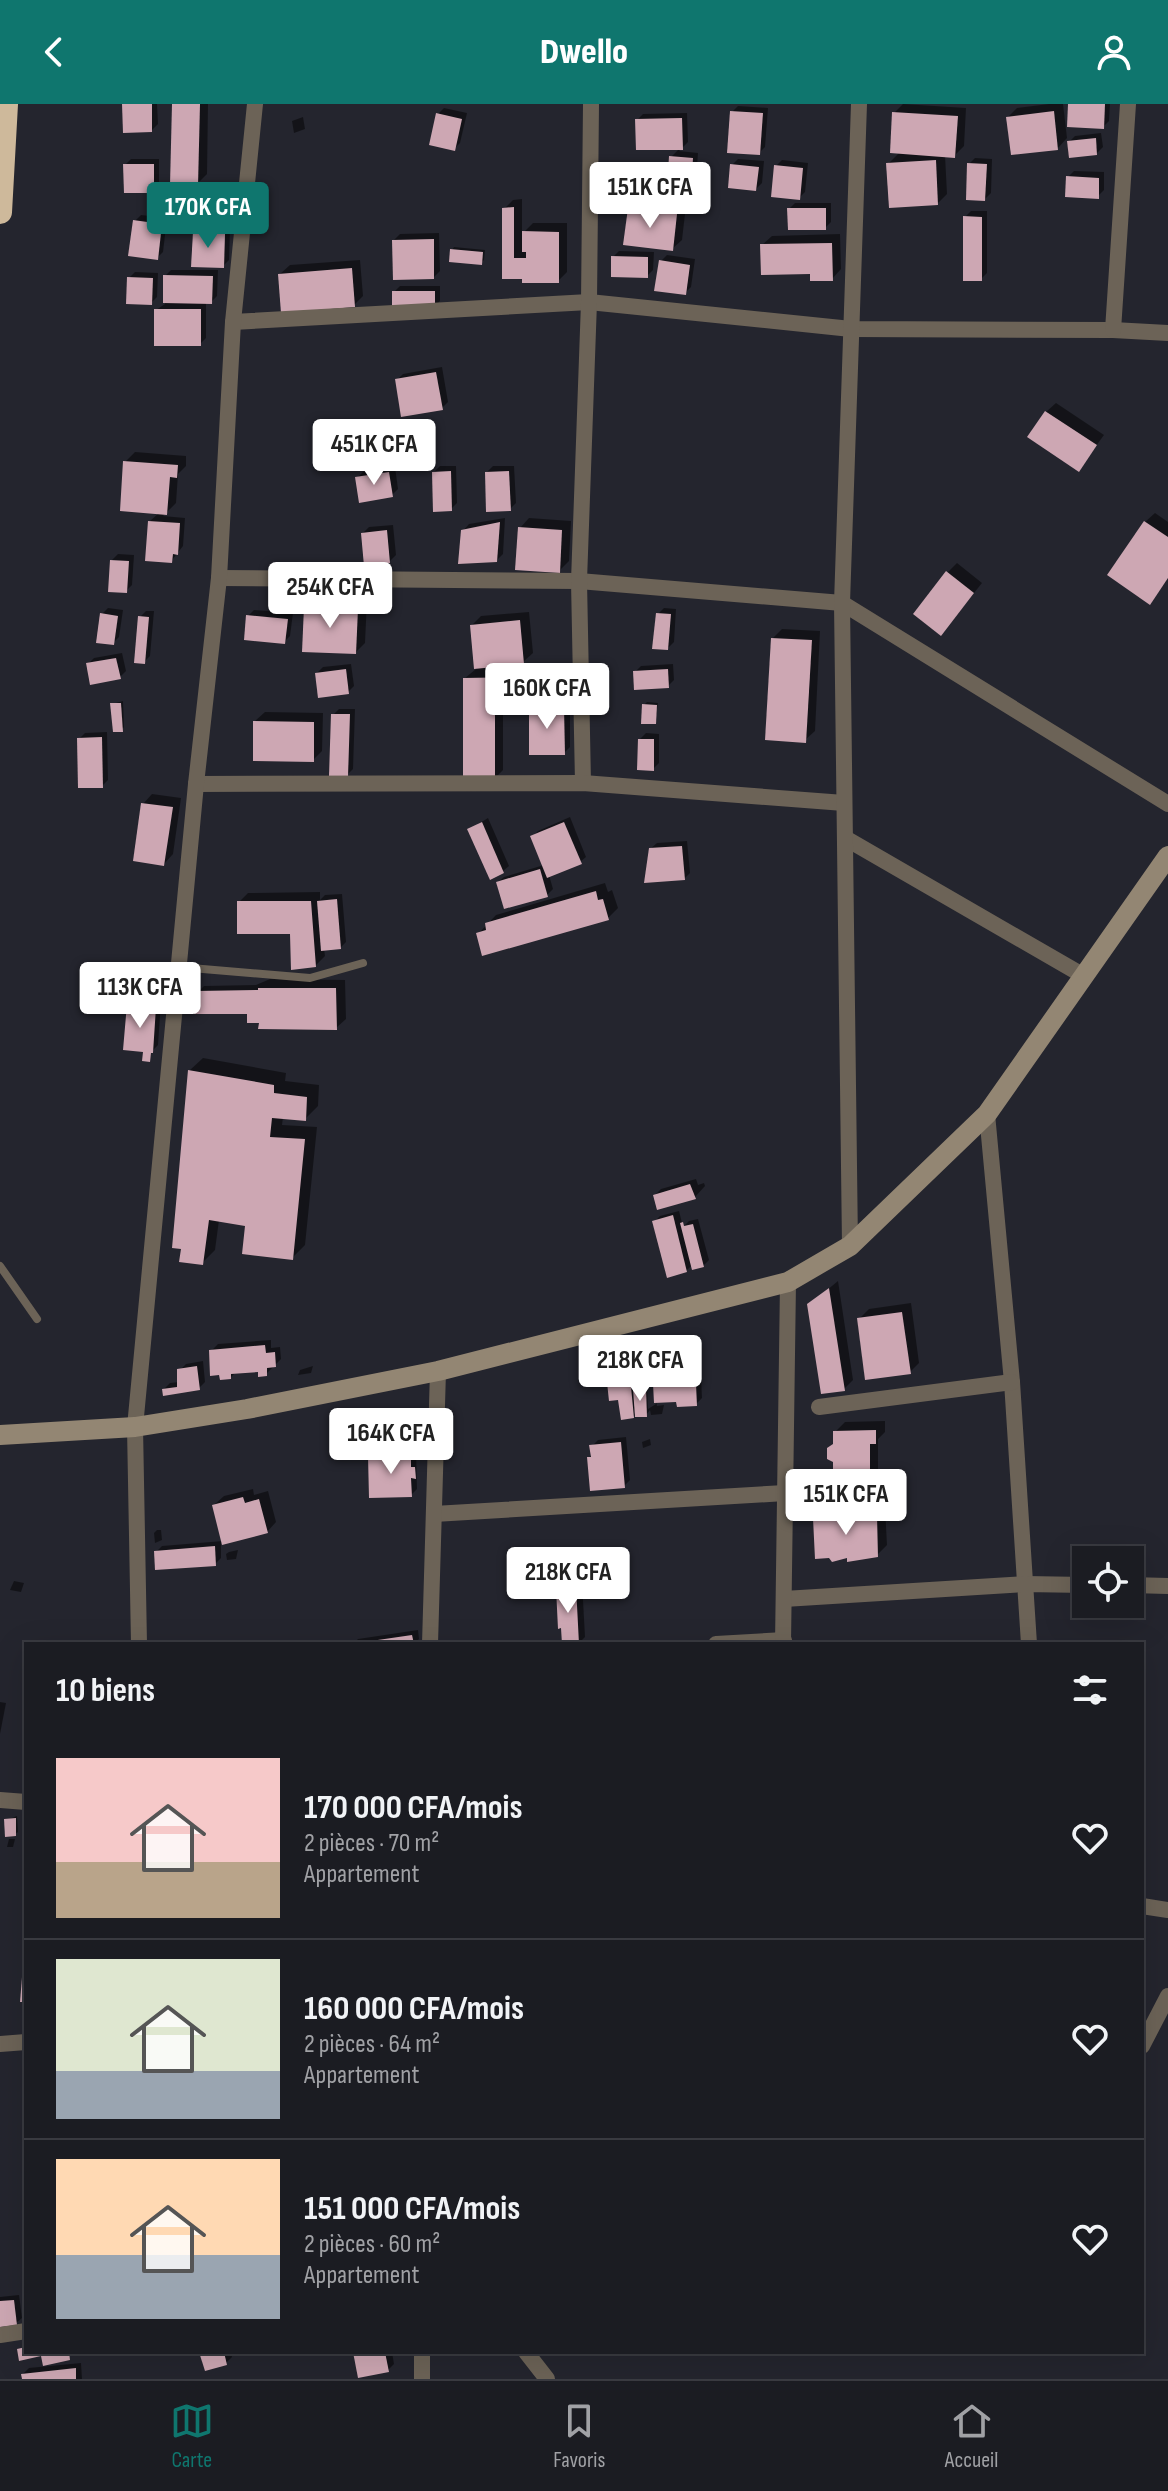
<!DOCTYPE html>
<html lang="fr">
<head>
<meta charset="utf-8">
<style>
  body { margin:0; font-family:"Sofia Sans Condensed",sans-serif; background:#24252a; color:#f1f3f6; height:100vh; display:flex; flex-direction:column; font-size:30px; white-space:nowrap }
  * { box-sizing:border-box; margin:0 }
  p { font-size:26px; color:#a0a1a5 }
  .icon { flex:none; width:44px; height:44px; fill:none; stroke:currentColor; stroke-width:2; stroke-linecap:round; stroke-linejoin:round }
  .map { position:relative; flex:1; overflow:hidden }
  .drawer { position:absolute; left:24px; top:1538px; width:1120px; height:712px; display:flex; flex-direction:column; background:#1b1c22; border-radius:0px; box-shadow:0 8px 32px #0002,0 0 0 2px #393a40 }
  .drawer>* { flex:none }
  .controls { position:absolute; left:1072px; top:1442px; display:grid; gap:16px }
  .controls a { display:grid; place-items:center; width:72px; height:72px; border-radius:0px; background:#1b1c22; box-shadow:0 8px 32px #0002,0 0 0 2px #393a40; font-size:40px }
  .price { position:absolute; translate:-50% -68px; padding:0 18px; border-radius:8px; background:#fff; color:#222; font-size:26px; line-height:52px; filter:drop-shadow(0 2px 4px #0008) }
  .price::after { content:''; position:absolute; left:50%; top:48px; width:24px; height:18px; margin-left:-12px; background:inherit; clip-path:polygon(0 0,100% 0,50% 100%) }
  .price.selected { background:#0f766e; color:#fff }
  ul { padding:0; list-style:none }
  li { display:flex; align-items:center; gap:24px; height:200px; padding:0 32px }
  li+li { border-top:2px solid #393a40 }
  li span { display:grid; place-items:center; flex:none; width:224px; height:160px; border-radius:0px; color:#555 }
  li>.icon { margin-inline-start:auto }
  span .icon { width:96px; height:96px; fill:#fffc; stroke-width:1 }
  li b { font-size:34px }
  h2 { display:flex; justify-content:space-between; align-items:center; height:96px; padding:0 32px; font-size:34px }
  header { display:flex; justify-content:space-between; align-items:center; height:104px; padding:0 32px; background:#0f766e; color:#fff; font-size:36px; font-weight:800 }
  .menu { display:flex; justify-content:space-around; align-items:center; height:112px; border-top:2px solid #393a40; background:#1b1c22; font-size:22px; color:#a0a1a5 }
  .menu a { display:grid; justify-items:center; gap:4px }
  .menu .selected { color:#0f766e }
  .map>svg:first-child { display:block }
</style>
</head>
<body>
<header><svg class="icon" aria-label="back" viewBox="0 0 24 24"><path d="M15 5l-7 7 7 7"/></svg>Dwello<svg class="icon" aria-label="person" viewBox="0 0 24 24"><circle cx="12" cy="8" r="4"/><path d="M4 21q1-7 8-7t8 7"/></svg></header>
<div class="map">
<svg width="1168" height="2275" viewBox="0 0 1168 2275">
  <rect width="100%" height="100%" fill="#24252e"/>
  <!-- shadow -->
  <g fill="#0007" fill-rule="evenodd">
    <polygon points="124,0 157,0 158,20 152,26"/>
    <polygon points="174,0 208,0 207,70 197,80"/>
    <polygon points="903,0 966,4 964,42 954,52 945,51 947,90 938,99 888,60 900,48 894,9"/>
    <polygon points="1049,0 1063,0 1067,34 1058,44 1008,13 1017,4"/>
    <polygon points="1070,0 1110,0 1109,17 1103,23"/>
    <polygon points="738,2 768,4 765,43 759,49 732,8"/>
    <polygon points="444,4 467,9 460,39 454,45 438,10"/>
    <polygon points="687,9 688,38 679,47 698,49 695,90 689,96 671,53 680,44 637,16 643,10"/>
    <polygon points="303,13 305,25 294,29 292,17"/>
    <polygon points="1101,29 1103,43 1097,49 1069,38 1075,32"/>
    <polygon points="975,54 992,55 991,89 985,95 969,60"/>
    <polygon points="131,55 159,55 159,81 153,87 125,61"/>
    <polygon points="738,55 764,57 762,79 756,85 732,61"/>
    <polygon points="782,56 808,59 805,88 799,94 776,62"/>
    <polygon points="1074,67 1104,68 1104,86 1098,92 1068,73"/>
    <polygon points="522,95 522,130 533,119 567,119 567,168 558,177 504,173 504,105 513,96"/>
    <polygon points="639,95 686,101 682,136 672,145 630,105"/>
    <polygon points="795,99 831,99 831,118 825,124 789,105"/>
    <polygon points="971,107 987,107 987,169 981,175 965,113"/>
    <polygon points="141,111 167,114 163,148 157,154 135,117"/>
    <polygon points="201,123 230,124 229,156 223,162 195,129"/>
    <polygon points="439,129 440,167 434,173 394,136 400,130"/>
    <polygon points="840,130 841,165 832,175 812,168 762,141 772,132"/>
    <polygon points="454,143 485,146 484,156 481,159 452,146"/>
    <polygon points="619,147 654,148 653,166 647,172 613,153"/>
    <polygon points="667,151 695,155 691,183 685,189 661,157"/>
    <polygon points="360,156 363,192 354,201 280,170 290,161"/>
    <polygon points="171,166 218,166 217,192 211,198 206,198 206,234 200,240 156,206 165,200 165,172"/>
    <polygon points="135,168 158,169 157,193 151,199 129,174"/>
    <polygon points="400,182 440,182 440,197 434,203 394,188"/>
    <polygon points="442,263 448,298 442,304 397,276 403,270"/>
    <polygon points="1056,299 1104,331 1079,365 1046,308"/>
    <polygon points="426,320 429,320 427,330 422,332"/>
    <polygon points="135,348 186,352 186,362 178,370 176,399 163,412 185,414 183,442 172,456 150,417 160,408 125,358"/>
    <polygon points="440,362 456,362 457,399 451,405 434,368"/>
    <polygon points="493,362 514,362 516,399 510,405 487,368"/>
    <polygon points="395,363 398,385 392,391 357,374 363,368"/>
    <polygon points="1155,409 1168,418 1168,475 1150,498 1145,418"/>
    <polygon points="505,414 503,450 497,456 463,427 469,420"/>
    <polygon points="529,414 571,417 569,457 559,467 520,424"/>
    <polygon points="393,421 396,451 390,457 363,429 369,423"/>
    <polygon points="118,450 134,451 132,481 126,487 112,456"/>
    <polygon points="957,459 982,479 941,530 948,468"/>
    <polygon points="315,494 367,496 365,539 356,548 306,504"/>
    <polygon points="108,504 123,506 119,533 113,539 102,510"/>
    <polygon points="664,504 676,505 674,538 668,544 658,510"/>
    <polygon points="254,506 293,509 290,532 284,538 248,512"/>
    <polygon points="146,507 154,507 150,552 144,558 140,513"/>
    <polygon points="529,508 533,549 523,558 485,562 485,565 526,565 526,590 517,599 503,599 503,666 494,675 465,574 476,565 472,521 481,512"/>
    <polygon points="782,525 820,527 815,627 805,636 773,534"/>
    <polygon points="122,549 126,567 120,573 88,560 94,554"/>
    <polygon points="351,560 354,582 348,588 317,569 323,563"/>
    <polygon points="673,560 674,576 668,582 635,568 641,562"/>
    <polygon points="123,597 124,623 122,626 112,600"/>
    <polygon points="537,598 570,598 570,643 564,649 531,604"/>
    <polygon points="647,598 658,599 655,618 644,601"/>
    <polygon points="339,605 355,605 353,665 347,671 333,611"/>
    <polygon points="265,608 323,609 322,647 313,656 255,617"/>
    <polygon points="107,628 108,676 102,682 79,635 85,629"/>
    <polygon points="646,629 659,630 659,659 653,665 640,635"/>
    <polygon points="152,690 181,694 173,750 164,760 143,700"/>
    <polygon points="570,713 586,753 580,758 549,771 553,785 547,791 498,778 504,773 544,761 532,733 538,727"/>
    <polygon points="488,714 509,762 503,767 470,725"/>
    <polygon points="687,737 690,769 684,775 650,745 657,739"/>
    <polygon points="605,779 608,788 612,786 618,804 608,814 478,830 496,811"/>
    <polygon points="320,788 320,796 325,791 342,790 346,838 340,844 324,845 325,852 315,862 292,828 239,798 248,789"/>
    <polygon points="270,875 345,876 346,915 336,924 261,917 250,905 198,888 204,882 256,881"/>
    <polygon points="135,895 161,898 158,941 152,947 149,956 129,901"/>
    <polygon points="203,954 286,969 285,977 319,981 318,1002 305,1015 283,1013 282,1021 317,1023 305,1141 292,1154 247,1121 219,1116 215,1146 202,1159 190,966"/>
    <polygon points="696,1075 698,1081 704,1079 705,1082 695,1093 655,1091 661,1085"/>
    <polygon points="679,1107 683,1123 689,1117 698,1115 709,1156 703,1162 693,1160 686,1167 654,1118 660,1112"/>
    <polygon points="838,1177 853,1276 844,1285 809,1201"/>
    <polygon points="911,1199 919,1259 910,1268 859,1215 869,1205"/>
    <path d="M645,1232L646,1237L650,1236L653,1261L660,1255L700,1253L702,1294L696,1300L678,1296L656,1297L657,1302L664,1301L662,1310L651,1311L650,1306L646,1311L633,1312L608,1247L618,1237ZM654,1262L656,1300L648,1305L647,1283H641L640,1273L644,1272Z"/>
    <polygon points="271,1236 271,1244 280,1243 281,1255 266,1270 260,1266 236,1268 231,1273 212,1246 218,1240"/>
    <polygon points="203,1257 205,1278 199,1284 164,1285 170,1279 179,1278 180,1266 186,1260"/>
    <polygon points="313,1262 311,1269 298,1271 300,1266"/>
    <polygon points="384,1307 386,1342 381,1347 416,1346 417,1385 411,1391 370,1353 375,1348 363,1314 369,1308"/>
    <polygon points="885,1317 885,1328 878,1335 878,1375 869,1385 835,1339 835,1328 845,1318"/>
    <polygon points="626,1333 630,1376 624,1382 589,1354 592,1350 592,1342 598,1336"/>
    <polygon points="650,1335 651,1341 643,1344 642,1338"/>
    <polygon points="253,1385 254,1391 268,1387 276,1418 267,1428 221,1439 221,1454 215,1460 156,1448 162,1442 223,1437 214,1401 224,1392"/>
    <polygon points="835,1400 848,1400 849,1404 885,1403 887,1441 877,1451 815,1414 825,1405 830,1405"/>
    <polygon points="157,1426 161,1426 162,1436 155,1439 154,1429"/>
    <polygon points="238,1446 236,1455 227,1456 226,1450 229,1448"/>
    <polygon points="14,1477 24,1479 21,1488 10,1486"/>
    <polygon points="582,1477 585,1533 579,1539 558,1485 564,1479"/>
    <polygon points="418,1526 419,1535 414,1540 353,1540 358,1535"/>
    <polygon points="0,1598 6,1599 0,1630"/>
    <polygon points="17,1712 18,1728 15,1730 7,1716"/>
    <polygon points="9,1735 15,1735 13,1743 7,1743"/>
    <polygon points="19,2191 22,2214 16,2219 0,2221 0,2193"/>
    <polygon points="202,2248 231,2248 232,2253 226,2259"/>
    <polygon points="355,2248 392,2248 394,2260 388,2266"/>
    <polygon points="81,2259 82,2275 24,2275 23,2270 29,2264"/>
  </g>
  <!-- building -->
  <g fill="#cda7b3">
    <polygon points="122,0 152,0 152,28 123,29"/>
    <polygon points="172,0 200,0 198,82 170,81"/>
    <polygon points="1068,0 1105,0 1104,25 1067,23"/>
    <polygon points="730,7 763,9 760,51 727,49"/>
    <polygon points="1054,7 1058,46 1011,51 1006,13"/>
    <polygon points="892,8 958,12 955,54 890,49"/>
    <polygon points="436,9 462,15 455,47 429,41"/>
    <polygon points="682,14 683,46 636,46 635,15"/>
    <polygon points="1096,34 1097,51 1069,54 1067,37"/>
    <polygon points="669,52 693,54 690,98 666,97"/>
    <polygon points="936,56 938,101 889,104 886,59"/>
    <polygon points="967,59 987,60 985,97 966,96"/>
    <polygon points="123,60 154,60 154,89 124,89"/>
    <polygon points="730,60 759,63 756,87 728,84"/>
    <polygon points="774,61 803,64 800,96 771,93"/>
    <polygon points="1066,72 1099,74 1099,95 1065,93"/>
    <polygon points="514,103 514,154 526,154 526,148 522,148 522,127 559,128 559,179 522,179 522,175 502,175 502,104"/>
    <polygon points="628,104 677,110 673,147 623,141"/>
    <polygon points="787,104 826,104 826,126 788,126"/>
    <polygon points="963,112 982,113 982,177 963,177"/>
    <polygon points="133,116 162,120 158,156 128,152"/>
    <polygon points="193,128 225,130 224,164 191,163"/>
    <polygon points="434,135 434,175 393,176 392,136"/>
    <polygon points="832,139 833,177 810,177 810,170 761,171 760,140"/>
    <polygon points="450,145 483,148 482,161 449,158"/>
    <polygon points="611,152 648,153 648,174 611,173"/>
    <polygon points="659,156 690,161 686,191 654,187"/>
    <polygon points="352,164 355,203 281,209 278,170"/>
    <polygon points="163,171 213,172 212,200 163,199"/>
    <polygon points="127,173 153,174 152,201 126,200"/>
    <polygon points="392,187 435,187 435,205 392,204"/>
    <rect x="154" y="205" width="47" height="37"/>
    <polygon points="436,268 443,306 401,313 395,275"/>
    <polygon points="1045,307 1097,341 1079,368 1027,333"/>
    <polygon points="123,357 178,361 177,374 170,373 167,411 120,407"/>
    <polygon points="451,367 452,407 433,408 432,368"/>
    <polygon points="509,367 511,407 486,408 485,368"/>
    <polygon points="389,368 393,393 359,399 355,373"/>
    <polygon points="148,417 180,419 178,451 173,450 172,459 145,457"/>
    <polygon points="1144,417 1168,433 1168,474 1150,501 1107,471"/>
    <polygon points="500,418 497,458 458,460 461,426"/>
    <polygon points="518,423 562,426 560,469 515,466"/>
    <polygon points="387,426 390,459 364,462 361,429"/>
    <polygon points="110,456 129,457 127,489 108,488"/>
    <polygon points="946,467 974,489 941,532 913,510"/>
    <polygon points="304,503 358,505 356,550 302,548"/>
    <polygon points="100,509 118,512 114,541 96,539"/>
    <polygon points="656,509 671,510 668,546 652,545"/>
    <polygon points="246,511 288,515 285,540 244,536"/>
    <polygon points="138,512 149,513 145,560 134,559"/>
    <polygon points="520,516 524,560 474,565 470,521"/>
    <polygon points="771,534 812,536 806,639 765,636"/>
    <polygon points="116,554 121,575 90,581 86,559"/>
    <polygon points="346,565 349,590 318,594 315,569"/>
    <polygon points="668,565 669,584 634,586 633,567"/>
    <polygon points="517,573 517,601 495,601 495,677 463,677 463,574"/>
    <polygon points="110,599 121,599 123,628 113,628"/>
    <polygon points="642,600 657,601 656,620 641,620"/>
    <polygon points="529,603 564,603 565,651 529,651"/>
    <polygon points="331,610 350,610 348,673 329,672"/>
    <polygon points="253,617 314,618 314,658 253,657"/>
    <polygon points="102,633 103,684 78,684 77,634"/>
    <polygon points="638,635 654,635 654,667 637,666"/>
    <polygon points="141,699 173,703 164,762 133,757"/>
    <polygon points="482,718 504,769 490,776 467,725"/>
    <polygon points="564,718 582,760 547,774 530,732"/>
    <polygon points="682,742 685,776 644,779 649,744"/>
    <polygon points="540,765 548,793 504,805 496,778"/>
    <polygon points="596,787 598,796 603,795 609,816 482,852 476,829 486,826 485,819"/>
    <polygon points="337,795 341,845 321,847 317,797"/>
    <polygon points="237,797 311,797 316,863 291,866 290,830 237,830"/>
    <polygon points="258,884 336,884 337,926 258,925 259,919 247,919 247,910 194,910 196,887 258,886"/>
    <polygon points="127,900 156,903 153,949 151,949 150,958 142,957 143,948 123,946"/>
    <polygon points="188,966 274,981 274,989 307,993 306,1017 272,1014 270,1033 305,1035 293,1156 242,1150 245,1122 209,1116 203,1161 179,1158 181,1145 172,1144"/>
    <polygon points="690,1080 696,1095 657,1106 653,1091"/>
    <polygon points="673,1111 687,1168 667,1174 652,1117"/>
    <polygon points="683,1118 684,1122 693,1120 704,1163 692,1166 680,1119"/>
    <polygon points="829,1184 845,1287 821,1290 807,1200"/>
    <polygon points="902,1208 911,1270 865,1276 857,1214"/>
    <polygon points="636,1240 637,1245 642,1245 645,1274 632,1276 630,1272 634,1314 621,1316 618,1296 609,1297 604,1250 606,1246"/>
    <polygon points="265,1241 266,1249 275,1248 276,1263 267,1264 267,1272 258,1273 258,1268 231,1270 231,1275 220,1276 219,1271 210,1272 209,1246"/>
    <polygon points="695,1258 697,1302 677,1303 676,1298 654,1299 652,1260"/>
    <polygon points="197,1262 200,1286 163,1292 162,1285 177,1283 177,1265"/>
    <polygon points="646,1284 647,1313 635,1313 633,1285"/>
    <polygon points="378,1312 381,1350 363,1351 360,1313"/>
    <polygon points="876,1326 876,1340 870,1340 870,1387 833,1387 833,1358 827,1355 827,1344 833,1340 833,1327"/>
    <polygon points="621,1338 625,1384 590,1387 587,1353 591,1353 589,1341"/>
    <polygon points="411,1351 411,1363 415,1363 416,1375 411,1374 412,1393 369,1394 368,1352"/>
    <polygon points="243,1393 245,1399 259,1395 268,1429 222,1441 212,1401"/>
    <polygon points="840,1408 840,1413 877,1411 878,1453 847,1458 847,1454 832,1458 829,1454 815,1455 813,1414 824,1413 823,1409"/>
    <polygon points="215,1442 216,1462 155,1466 154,1447"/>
    <polygon points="576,1482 579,1540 562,1540 561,1524 558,1525 556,1484"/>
    <polygon points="412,1531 414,1540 364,1540 364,1538"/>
    <polygon points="16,1714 16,1732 5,1733 4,1715"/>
    <polygon points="24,1849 26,1849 26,1898 20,1898"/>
    <polygon points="14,2196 17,2221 0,2223 0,2197"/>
    <polygon points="26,2243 26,2248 69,2248 70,2256 43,2262 41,2252 19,2257 17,2245"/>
    <polygon points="199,2248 224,2248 227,2261 205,2267"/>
    <polygon points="353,2248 385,2248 389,2268 358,2274"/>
    <polygon points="76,2264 76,2275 22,2275 21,2270"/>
  </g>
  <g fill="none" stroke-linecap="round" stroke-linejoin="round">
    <!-- lane -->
    <g stroke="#6c6357" stroke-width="8">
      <polyline points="179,863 310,874 363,859"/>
      <polyline points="0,1162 37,1215"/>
    </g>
    <!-- street -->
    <g stroke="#6c6357" stroke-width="16">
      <polyline points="233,218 589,198 851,225 1113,226 1168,229"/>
      <polyline points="1113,226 1128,0"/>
      <polyline points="219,474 579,477 842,499 1168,700"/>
      <polyline points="583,679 579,477 589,198 591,0"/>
      <polyline points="196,680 583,679 844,699"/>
      <polyline points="845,734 1084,872"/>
      <polyline points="987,1010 1012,1278 1029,1540"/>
      <polyline points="850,1142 842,499 859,0"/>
      <polyline points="819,1303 1012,1278"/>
      <polyline points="434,1410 785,1389"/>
      <polyline points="1130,1481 1168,1482"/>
      <polyline points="784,1495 1025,1480 1086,1481"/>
      <polyline points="139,1540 135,1323 196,680 219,474 233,218 255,0"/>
      <polyline points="430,1540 438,1267"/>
      <polyline points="716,1540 784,1536"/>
      <polyline points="783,1540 788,1178"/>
      <polyline points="0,1696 26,1698"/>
      <polyline points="1142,1802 1168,1806"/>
      <polyline points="0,1940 26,1938"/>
      <polyline points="1142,1942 1168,1892"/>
      <polyline points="0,2231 26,2227"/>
      <polyline points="422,2248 422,2275"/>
      <polyline points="526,2248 547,2275"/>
    </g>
    <!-- secondary -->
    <polyline stroke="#938673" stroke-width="20" points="0,1331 135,1323 247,1305 438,1267 788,1178 850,1142 987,1010 1168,752"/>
    <!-- highway -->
    <polyline stroke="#ceb99b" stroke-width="24" points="0,108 6,0"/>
  </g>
</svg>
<div class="controls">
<a><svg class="icon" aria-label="locate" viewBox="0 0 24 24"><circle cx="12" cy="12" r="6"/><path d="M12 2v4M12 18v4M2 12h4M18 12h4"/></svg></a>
</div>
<b class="price" style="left:650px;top:126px">151K CFA</b>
<b class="price selected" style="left:208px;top:146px">170K CFA</b>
<b class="price" style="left:374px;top:383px">451K CFA</b>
<b class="price" style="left:330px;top:526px">254K CFA</b>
<b class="price" style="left:547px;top:627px">160K CFA</b>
<b class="price" style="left:140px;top:926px">113K CFA</b>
<b class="price" style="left:640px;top:1299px">218K CFA</b>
<b class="price" style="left:391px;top:1372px">164K CFA</b>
<b class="price" style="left:846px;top:1433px">151K CFA</b>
<b class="price" style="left:568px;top:1511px">218K CFA</b>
<section class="drawer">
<h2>10 biens<svg class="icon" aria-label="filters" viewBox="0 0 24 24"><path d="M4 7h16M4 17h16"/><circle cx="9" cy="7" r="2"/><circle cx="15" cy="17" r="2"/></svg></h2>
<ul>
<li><span style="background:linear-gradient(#f6c9c9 65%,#b9a48a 0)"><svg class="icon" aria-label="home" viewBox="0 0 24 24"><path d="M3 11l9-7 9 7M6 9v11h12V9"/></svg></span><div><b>170 000 CFA/mois</b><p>2 pièces · 70 m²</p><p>Appartement</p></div><svg class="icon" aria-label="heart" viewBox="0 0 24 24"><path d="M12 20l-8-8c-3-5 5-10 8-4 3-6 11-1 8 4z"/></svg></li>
<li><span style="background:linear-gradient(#dfe7d0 70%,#9aa5b1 0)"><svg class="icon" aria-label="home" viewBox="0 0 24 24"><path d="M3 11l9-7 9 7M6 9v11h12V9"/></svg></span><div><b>160 000 CFA/mois</b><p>2 pièces · 64 m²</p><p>Appartement</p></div><svg class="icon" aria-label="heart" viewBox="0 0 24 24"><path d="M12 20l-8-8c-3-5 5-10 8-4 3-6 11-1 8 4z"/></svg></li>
<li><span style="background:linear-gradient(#ffd9b3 60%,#9aa5b1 0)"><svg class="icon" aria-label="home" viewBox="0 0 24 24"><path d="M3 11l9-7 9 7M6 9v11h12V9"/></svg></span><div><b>151 000 CFA/mois</b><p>2 pièces · 60 m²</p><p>Appartement</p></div><svg class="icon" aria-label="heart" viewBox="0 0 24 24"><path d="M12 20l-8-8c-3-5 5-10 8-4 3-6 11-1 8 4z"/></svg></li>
</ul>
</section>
</div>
<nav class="menu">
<a class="selected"><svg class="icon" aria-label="map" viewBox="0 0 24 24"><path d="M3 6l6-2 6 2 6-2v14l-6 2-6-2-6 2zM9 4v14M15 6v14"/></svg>Carte</a>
<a><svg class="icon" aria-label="saved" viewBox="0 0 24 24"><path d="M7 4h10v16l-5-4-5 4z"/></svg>Favoris</a>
<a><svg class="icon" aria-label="home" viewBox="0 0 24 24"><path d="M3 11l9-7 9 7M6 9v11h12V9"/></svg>Accueil</a>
</nav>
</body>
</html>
